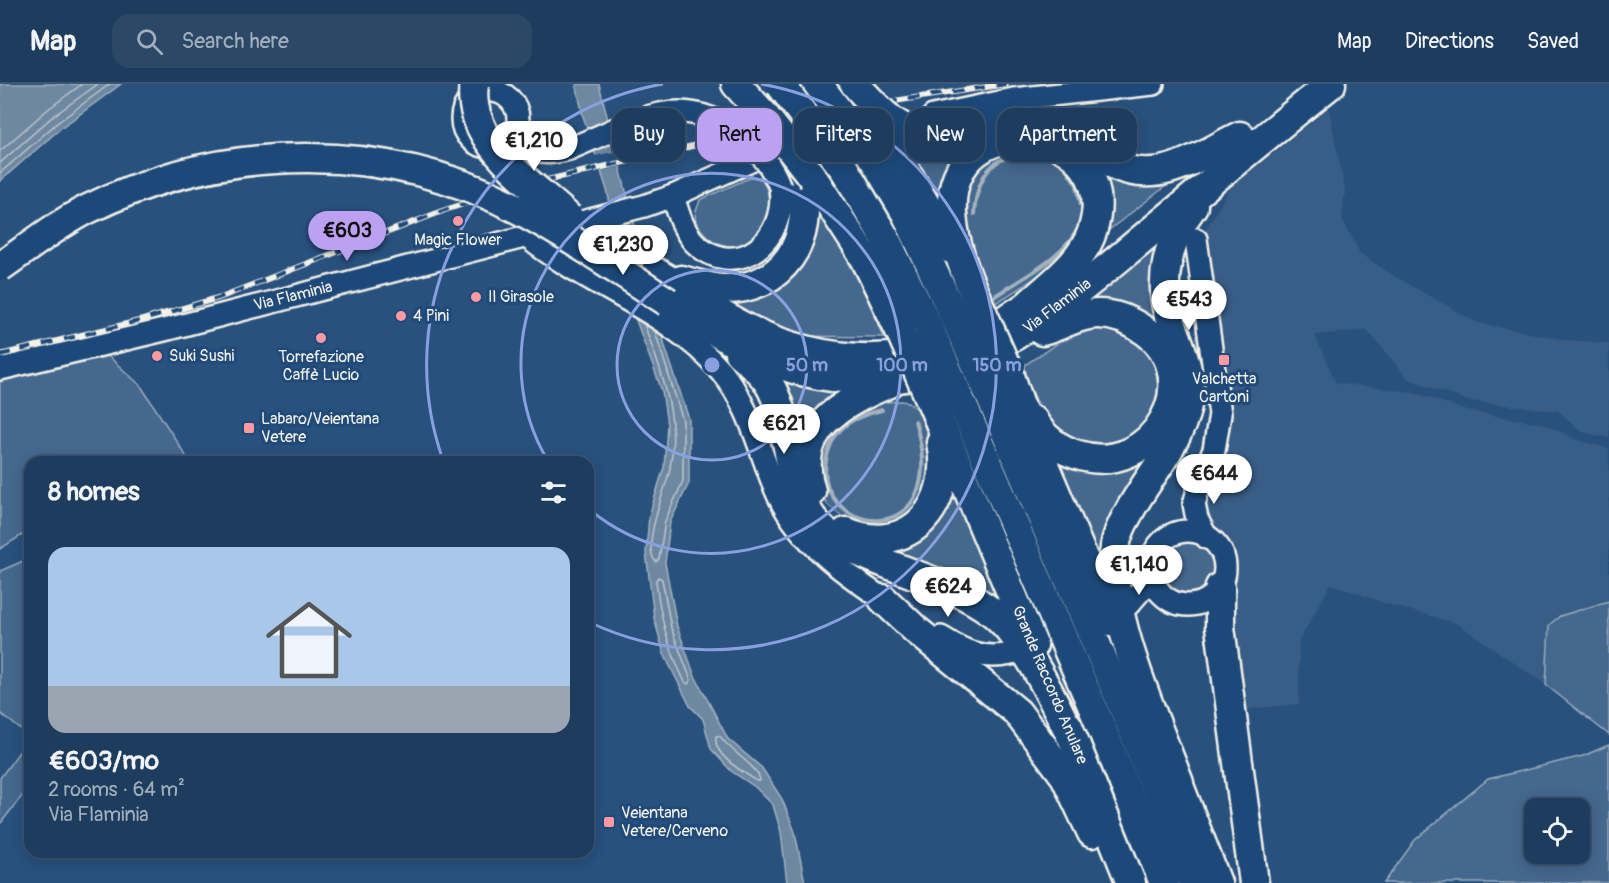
<!DOCTYPE html>
<html lang="en">
<head>
<meta charset="utf-8">
<style>
  body { margin:0; font-family:Pangolin,sans-serif; background:#2b4867; color:#f1f3f6; height:100vh; display:flex; flex-direction:column; font-size:22px; white-space:nowrap }
  * { box-sizing:border-box; margin:0 }
  p { font-size:20px; color:#a1aebc }
  .icon { flex:none; width:33px; height:33px; fill:none; stroke:currentColor; stroke-width:2; stroke-linecap:round; stroke-linejoin:round }
  .map { position:relative; flex:1; overflow:hidden }
  .side { position:absolute; left:24px; top:372px; width:570px; height:402px; display:flex; flex-direction:column; background:#1e3d5e; border-radius:18px; box-shadow:0 3px 15px #0003,0 0 0 2px #3c5673 }
  .side>* { flex:none }
  .hud { position:absolute; left:612px; top:24px; width:570px; height:54px; display:flex; gap:12px }
  .controls { position:absolute; left:1524px; top:714px; display:grid; gap:12px }
  .controls a { display:grid; place-items:center; width:66px; height:66px; border-radius:12px; background:#1e3d5e; box-shadow:0 3px 15px #0003,0 0 0 2px #3c5673; font-size:30px }
  .price { position:absolute; translate:-50% -51px; padding:0 14px; border-radius:21px; background:#fff; color:#222; font-size:20px; line-height:39px; filter:drop-shadow(0 2px 3px #0008) }
  .price::after { content:''; position:absolute; left:50%; top:36px; width:18px; height:14px; margin-left:-9px; background:inherit; clip-path:polygon(0 0,100% 0,50% 100%) }
  .price.selected { background:#bca0f2; color:#111 }
  ul { padding:0; list-style:none }
  li { display:grid; align-content:center; gap:12px; height:318px; padding:0 24px }
  li+li { border-top:2px solid #3c5673 }
  li span { display:grid; place-items:center; height:186px; border-radius:18px; color:#555 }
  li>.icon { margin-inline-start:auto }
  span .icon { width:108px; height:108px; fill:#fffc; stroke-width:1 }
  li b { font-size:26px }
  h2 { display:flex; justify-content:space-between; align-items:center; height:72px; padding:0 24px; font-size:26px }
  .pill { padding:0 21px; border-radius:18px; background:#1e3d5e; box-shadow:0 3px 15px #0003,0 0 0 2px #3c5673; font-size:21px; line-height:54px }
  .pill.selected { background:#bca0f2; color:#111 }
  header { display:flex; align-items:center; gap:36px; box-sizing:border-box; height:84px; padding:0 30px; background:#1e3d5e; border-bottom:2px solid #3c5673 }
  header strong { font-size:28px }
  nav { display:flex; gap:33px; margin-inline-start:auto; font-size:21px }
  .search { width:420px; height:54px; background:#2b4867; display:flex; align-items:center; gap:15px; box-sizing:border-box; padding:0 21px; border-radius:18px; color:#a1aebc; font-size:22px }
  .map>svg:first-child { display:block }
</style>
</head>
<body>
<header>
<strong>Map</strong>
<div class="search"><svg class="icon" aria-label="search" viewBox="0 0 24 24"><circle cx="10" cy="10" r="6"/><path d="M15 15l6 6"/></svg>Search here</div>
<nav><a>Map</a><a>Directions</a><a>Saved</a></nav>
</header>
<div class="map">
<svg width="1609" height="799" viewBox="0 0 1609 799">
  <rect width="100%" height="100%" fill="#28517e"/>
  <filter id="ink" filterUnits="userSpaceOnUse"><feTurbulence type="fractalNoise" baseFrequency=".0167" numOctaves="2"/><feDisplacementMap in="SourceGraphic" scale="12" xChannelSelector="R" yChannelSelector="G"/><feConvolveMatrix kernelMatrix="1 2 1 2 8 2 1 2 1" color-interpolation-filters="sRGB"/></filter>
  <g filter="url(#ink)">
    <!-- built -->
    <polygon fill="#375d86" points="1329,24 1345,107 1342,134 1360,169 1399,195 1478,239 1567,256 1609,259 1609,354 1582,348 1558,327 1468,317 1408,295 1367,246 1315,251 1336,299 1414,308 1468,327 1544,340 1575,355 1609,365 1609,517 1560,532 1549,541 1546,601 1456,539 1387,520 1331,500 1299,557 1299,620 1242,626 1230,525 1238,487 1229,457 1212,444 1205,429 1206,406 1217,392 1230,344 1230,317 1203,160 1206,144 1231,103"/>
    <!-- green -->
    <g fill="#45688e" stroke="#9cacbb" stroke-width="1.5" fill-rule="evenodd">
      <polygon points="988,49 943,136 908,70"/>
      <polygon points="1025,59 1078,88 1085,143 1059,179 996,219 967,161 961,102 972,81"/>
      <polygon points="1098,78 1175,95 1096,156"/>
      <path d="M751,93L761,94C792,142 729,194 696,138L695,130L700,116Z"/>
      <polygon points="817,123 864,206 884,253 793,252 756,235 721,213 741,214"/>
      <polygon points="1169,147 1171,258 1080,221"/>
      <path d="M1103,241L1130,251L1151,271L1155,281L1160,313L1144,348L1100,366C1088,361 1075,358 1064,352C1047,343 1025,299 1025,281L1076,247Z"/>
      <polygon points="106,270 141,302 186,372 194,378 30,378 30,446 0,465 0,295"/>
      <polygon points="771,292 845,312 806,361"/>
      <polygon points="901,317 909,318 918,326 937,376 930,415 891,443 848,438 827,420 818,402 823,353 872,319"/>
      <polygon points="1048,361 1150,366 1107,495"/>
      <polygon points="952,396 1013,540 863,459 883,458"/>
      <circle cx="1188" cy="484" r="27"/>
      <polygon points="30,474 30,702 0,740 0,694 30,653 0,629 0,487"/>
      <polygon points="1609,517 1609,651 1546,601 1549,541 1560,532"/>
      <path d="M1609,661V799H1384L1415,756L1488,695L1583,672ZM1534,724H1580V770H1534Z"/>
    </g>
    <!-- water -->
    <g fill="#6e88a2" stroke="#a4b2be" stroke-width="1.5">
      <polygon points="0,0 121,0 61,44 0,97"/>
      <polygon points="576,0 599,0 665,262 689,335 689,399 670,438 665,479 677,542 694,590 728,655 762,684 782,715 795,748 805,799 787,799 781,748 773,721 755,703 731,687 711,665 703,635 690,622 664,570 654,534 646,468 649,432 664,383 667,341 662,307 634,231 607,106 583,32"/>
    </g>
    <!-- pier -->
    <polygon fill="#28517e" points="619,67 624,82 598,88 593,72"/>
    <g fill="none" stroke-linecap="round" stroke-linejoin="round">
      <!-- shore -->
      <g stroke="#bec7cc" stroke-width="1.5">
        <polyline points="0,67 47,26 82,0"/>
        <polyline points="0,79 52,33 98,0"/>
        <polyline points="0,89 57,39 110,0"/>
        <path d="M644,240C661,287 680,333 670,384C667,403 640,463 656,478L659,475L665,437L683,397V337L655,247"/>
        <path d="M658,493L662,495L671,544L691,596L688,600L685,598C668,564 660,533 656,496Z"/>
        <path d="M716,652H720C728,666 760,683 760,697H757C743,688 712,671 716,652Z"/>
      </g>
      <!-- stream -->
      <g stroke="#a4b2be" stroke-width="4">
        <polyline points="1067,86 1077,101 1081,120"/>
        <path d="M974,130C977,88 996,65 1041,71"/>
        <path d="M995,212C1023,193 1067,173 1080,140"/>
        <path d="M882,326C856,332 836,341 828,368C803,452 956,476 915,337"/>
      </g>
      <!-- secondary casing -->
      <g stroke="#f4f1e8" stroke-width="26">
        <g id="secondary">
          <circle cx="490" cy="35" r="28"/>
          <polyline points="933,32 1014,15 1153,0"/>
          <path d="M513,52C530,69 546,72 569,65"/>
          <path d="M673,112C678,128 683,147 695,159C737,198 788,156 780,103"/>
          <path d="M527,153C587,202 670,227 721,287C752,324 759,369 778,411C801,461 851,494 895,523"/>
          <polyline points="1196,155 1220,330 1214,366 1202,393 1194,420 1197,435 1207,454"/>
          <polyline points="0,285 164,246 644,122 673,112 753,76"/>
          <circle cx="1188" cy="484" r="37"/>
          <polyline points="1128,521 1143,504 1150,484"/>
          <path d="M941,553C965,568 983,576 1011,570"/>
        </g>
      </g>
      <!-- highway casing -->
      <g stroke="#f4f1e8" stroke-width="33">
        <g id="highway">
          <polyline points="736,0 764,31"/>
          <path d="M1066,48C1084,58 1099,73 1117,82C1161,102 1202,70 1240,52"/>
          <polyline points="941,55 1004,40"/>
          <polyline points="896,70 951,165"/>
          <polyline points="874,75 906,129 955,234"/>
          <polyline points="845,86 884,152 929,244"/>
          <polyline points="813,94 865,174 902,251"/>
          <path d="M655,188C684,204 710,226 740,241C845,295 946,281 1040,213"/>
          <path d="M681,196C694,199 708,204 722,205C782,207 816,155 800,99"/>
          <path d="M668,218C710,244 752,274 801,287C949,324 1043,237 1148,150C1209,100 1269,49 1331,0"/>
          <path d="M979,221C966,192 954,162 952,129C945,14 1128,39 1092,148C1082,178 1052,199 1029,220"/>
          <path d="M739,269C749,278 760,286 768,298C794,340 782,395 813,435C846,479 945,490 993,529C1028,558 1053,618 1075,659"/>
          <polyline points="1010,292 1027,341 1110,537"/>
          <polyline points="984,298 1130,639 1193,799"/>
          <polyline points="957,308 1103,647 1164,799"/>
          <polyline points="931,317 1033,561"/>
          <path d="M1033,336C1043,354 1058,365 1078,371C1153,395 1210,294 1145,247C1131,237 1116,230 1098,230C1078,230 1061,242 1042,247"/>
          <path d="M811,407C791,345 843,318 890,299"/>
          <path d="M846,448C910,474 954,420 941,358"/>
          <polyline points="1220,503 1220,543 1254,799"/>
          <polyline points="883,515 916,546 1017,628 1065,692 1092,749"/>
          <polyline points="1068,642 1131,799"/>
          <polyline points="1171,681 1217,799"/>
          <path d="M1179,699C1156,637 1105,527 1115,463C1117,451 1122,440 1128,430C1148,391 1186,354 1189,308C1190,283 1179,261 1171,238C1157,198 1168,155 1193,122"/>
        </g>
      </g>
      <!-- secondary -->
      <use href="#secondary" stroke="#1f4a7a" stroke-width="21"/>
      <!-- highway -->
      <use href="#highway" stroke="#1f4a7a" stroke-width="28"/>
      <!-- rail casing -->
      <g stroke="#f4f1e8" stroke-width="6">
        <polyline id="rail" points="0,271 143,236 221,213 445,126 513,104 868,21 1006,0"/>
      </g>
      <!-- rail -->
      <use href="#rail" stroke="#1f4a7a" stroke-width="4" stroke-dasharray="11" stroke-linecap="butt"/>
      <!-- secondary-bridge casing -->
      <g stroke="#f4f1e8" stroke-width="26" stroke-linecap="butt">
        <path id="secondary-bridge" d="M569,65C632,40 680,3 741,52C759,67 772,81 780,103"/>
      </g>
      <!-- highway-bridge casing -->
      <g stroke="#f4f1e8" stroke-width="33" stroke-linecap="butt">
        <g id="highway-bridge">
          <path d="M474,0C465,58 532,99 569,134"/>
          <polyline points="780,0 845,86"/>
          <polyline points="818,0 874,75"/>
          <path d="M855,0C880,28 901,52 941,55"/>
          <polyline points="764,31 813,94"/>
          <polyline points="866,31 896,70"/>
          <path d="M0,183C29,163 56,141 88,125C226,57 393,55 529,131C577,157 622,189 668,218"/>
          <polyline points="979,221 1008,287"/>
          <polyline points="955,234 984,298"/>
          <polyline points="929,244 957,308"/>
          <polyline points="902,251 931,317"/>
        </g>
      </g>
      <!-- secondary-bridge -->
      <use href="#secondary-bridge" stroke="#1f4a7a" stroke-width="21"/>
      <!-- highway-bridge -->
      <use href="#highway-bridge" stroke="#1f4a7a" stroke-width="28"/>
    </g>
  </g>
  <!-- distance rings -->
  <g fill="none" stroke="#88a0e0" stroke-width="3">
    <circle cx="712" cy="281" r="95"/>
    <path d="M548 377A190 190 0 1 1 589 425"/>
    <path d="M443 376A285 285 0 0 1 663 0M761 0A285 285 0 1 1 589 538"/>
  </g>
  <!-- markers -->
  <g fill="#ff9aa2" stroke="#1f4a7a" stroke-width="2">
    <circle cx="458" cy="137" r="6"/>
    <circle cx="476" cy="213" r="6"/>
    <circle cx="401" cy="232" r="6"/>
    <circle cx="321" cy="254" r="6"/>
    <circle cx="157" cy="272" r="6"/>
    <rect x="1218" y="270" width="12" height="12" rx="3"/>
    <rect x="243" y="338" width="12" height="12" rx="3"/>
    <rect x="603" y="732" width="12" height="12" rx="3"/>
  </g>
  <g text-anchor="middle" dominant-baseline="central" stroke-width="6" stroke-linejoin="round" paint-order="stroke">
    <!-- poi labels -->
    <g font-size="16" fill="#f4f1e8" stroke="#1f4a7a" text-anchor="start">
      <text x="458" y="156" text-anchor="middle">Magic Flower</text>
      <text x="488" y="213">Il Girasole</text>
      <text x="413" y="232">4 Pini</text>
      <text x="169" y="272">Suki Sushi</text>
      <text x="321" y="273" text-anchor="middle">Torrefazione<tspan x="321" dy="18">Caffè Lucio</tspan></text>
      <text x="1224" y="295" text-anchor="middle">Valchetta<tspan x="1224" dy="18">Cartoni</tspan></text>
      <text x="261" y="335">Labaro/Veientana<tspan x="261" dy="18">Vetere</tspan></text>
      <text x="621" y="729">Veientana<tspan x="621" dy="18">Vetere/Cerveno</tspan></text>
    </g>
    <!-- street labels -->
    <g font-size="16" fill="#f4f1e8" stroke="#1f4a7a">
      <text transform="translate(293 212) rotate(-14)">Via Flaminia</text>
      <text transform="translate(1057 222) rotate(-37)">Via Flaminia</text>
      <text transform="translate(1050 601) rotate(67)">Grande Raccordo Anulare</text>
    </g>
  </g>
  <circle cx="712" cy="281" r="9" fill="#88a0e0" stroke="#1f4a7a" stroke-width="3"/>
  <g font-size="18" text-anchor="middle" font-weight="bold" fill="#88a0e0" stroke="#1f4a7a" stroke-width="6" stroke-linejoin="round" paint-order="stroke">
    <text x="807" y="287">50 m</text>
    <text x="902" y="287">100 m</text>
    <text x="997" y="287">150 m</text>
  </g>
</svg>
<div class="controls">
<a><svg class="icon" aria-label="locate" viewBox="0 0 24 24"><circle cx="12" cy="12" r="6"/><path d="M12 2v4M12 18v4M2 12h4M18 12h4"/></svg></a>
</div>
<b class="price" style="left:534px;top:88px">€1,210</b>
<b class="price selected" style="left:347px;top:178px">€603</b>
<b class="price" style="left:623px;top:192px">€1,230</b>
<b class="price" style="left:1189px;top:247px">€543</b>
<b class="price" style="left:784px;top:371px">€621</b>
<b class="price" style="left:1214px;top:421px">€644</b>
<b class="price" style="left:1139px;top:512px">€1,140</b>
<b class="price" style="left:948px;top:534px">€624</b>
<div class="hud">
<a class="pill">Buy</a>
<a class="pill selected">Rent</a>
<a class="pill">Filters</a>
<a class="pill">New</a>
<a class="pill">Apartment</a>
</div>
<section class="side">
<h2>8 homes<svg class="icon" aria-label="filters" viewBox="0 0 24 24"><path d="M4 7h16M4 17h16"/><circle cx="9" cy="7" r="2"/><circle cx="15" cy="17" r="2"/></svg></h2>
<ul>
<li><span style="background:linear-gradient(#a9c7e8 75%,#9aa5b1 0)"><svg class="icon" aria-label="home" viewBox="0 0 24 24"><path d="M3 11l9-7 9 7M6 9v11h12V9"/></svg></span><div><b>€603/mo</b><p>2 rooms · 64 m²</p><p>Via Flaminia</p></div></li>
</ul>
</section>
</div>
</body>
</html>
